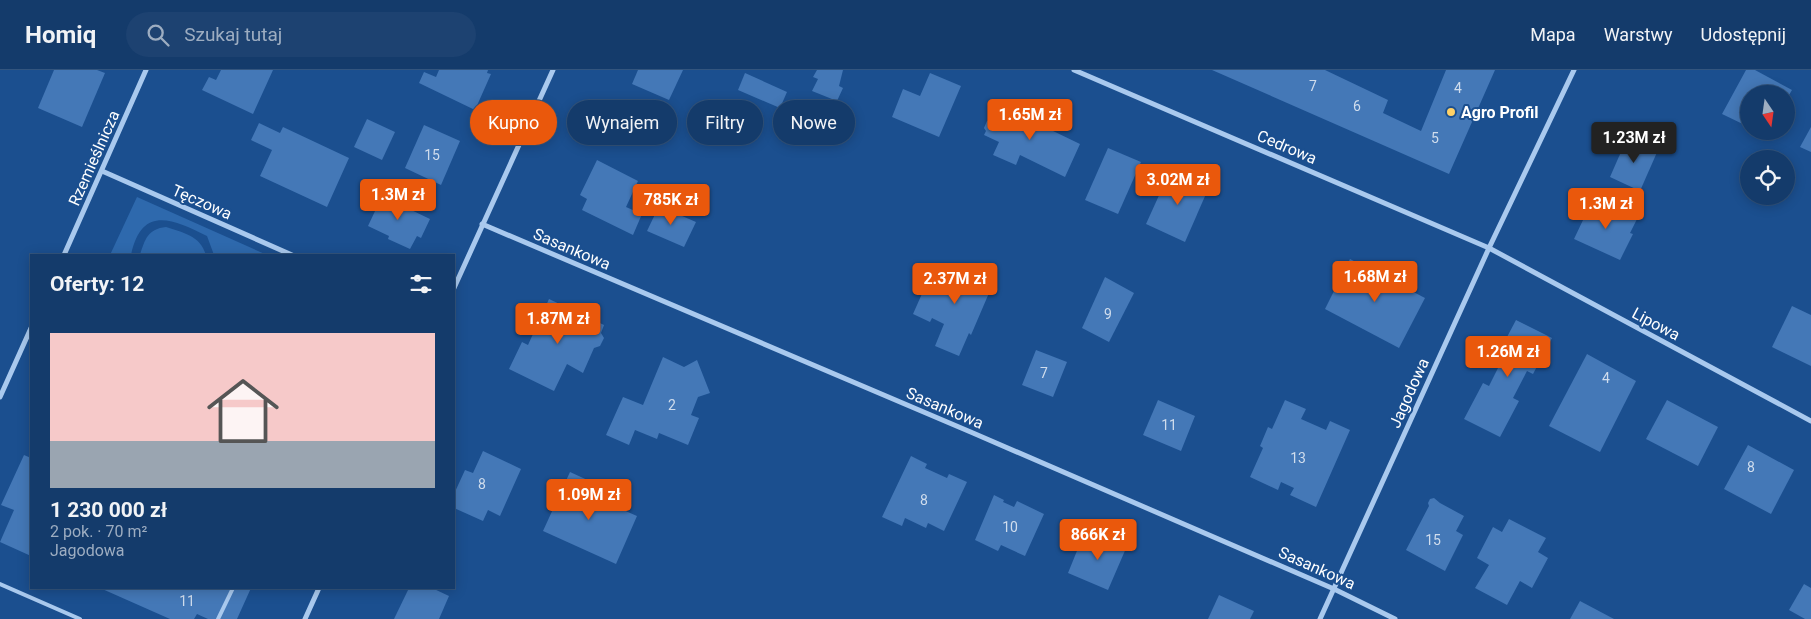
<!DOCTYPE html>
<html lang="pl">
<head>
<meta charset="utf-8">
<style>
  body { margin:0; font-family:Roboto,sans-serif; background:#1d4271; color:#f1f3f6; height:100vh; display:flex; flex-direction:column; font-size:19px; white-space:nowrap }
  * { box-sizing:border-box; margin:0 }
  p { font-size:16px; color:#9dadc1 }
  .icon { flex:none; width:28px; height:28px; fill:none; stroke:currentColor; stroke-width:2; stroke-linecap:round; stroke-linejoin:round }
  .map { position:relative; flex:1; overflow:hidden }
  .side { position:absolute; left:30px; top:184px; width:425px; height:335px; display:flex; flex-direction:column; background:#143b6b; border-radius:0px; box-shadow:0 2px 12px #0003,0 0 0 1px #33557e }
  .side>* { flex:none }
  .hud { position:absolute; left:470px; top:30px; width:475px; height:45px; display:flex; gap:10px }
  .needle { width:32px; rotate:167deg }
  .controls { position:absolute; left:1740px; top:15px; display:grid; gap:10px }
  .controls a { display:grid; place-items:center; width:55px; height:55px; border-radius:50%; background:#143b6b; box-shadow:0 2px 12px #0003,0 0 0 1px #33557e; font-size:25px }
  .price { position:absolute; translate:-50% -42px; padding:0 11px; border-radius:5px; background:#ea580c; color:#fff; font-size:16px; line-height:32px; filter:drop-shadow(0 1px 2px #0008) }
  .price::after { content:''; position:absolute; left:50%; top:30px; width:15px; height:11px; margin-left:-8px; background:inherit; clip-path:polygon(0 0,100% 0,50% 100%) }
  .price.active { background:#222; color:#fff }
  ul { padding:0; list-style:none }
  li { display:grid; align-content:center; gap:10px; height:265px; padding:0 20px }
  li span { display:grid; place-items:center; height:155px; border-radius:0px; color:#555 }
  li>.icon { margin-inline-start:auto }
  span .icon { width:90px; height:90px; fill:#fffc; stroke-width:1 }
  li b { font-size:21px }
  h2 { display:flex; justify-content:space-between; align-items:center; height:60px; padding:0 20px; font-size:21px }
  .pill { padding:0 18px; border-radius:22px; background:#143b6b; box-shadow:0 2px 12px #0003,0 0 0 1px #33557e; font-size:18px; line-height:45px }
  .pill.active { background:#ea580c; color:#fff }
  header { display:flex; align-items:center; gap:30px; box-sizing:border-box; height:70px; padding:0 25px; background:#143b6b; border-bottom:1px solid #33557e }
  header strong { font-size:24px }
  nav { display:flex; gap:28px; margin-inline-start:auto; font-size:18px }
  .search { width:350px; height:45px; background:#1d4271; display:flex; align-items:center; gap:12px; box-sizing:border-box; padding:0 18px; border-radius:28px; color:#9dadc1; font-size:19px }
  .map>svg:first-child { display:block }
</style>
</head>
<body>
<header>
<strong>Homiq</strong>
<div class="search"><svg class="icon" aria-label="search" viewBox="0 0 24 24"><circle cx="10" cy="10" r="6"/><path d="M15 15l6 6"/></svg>Szukaj tutaj</div>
<nav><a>Mapa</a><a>Warstwy</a><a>Udostępnij</a></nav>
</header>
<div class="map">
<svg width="1811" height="549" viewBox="0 0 1811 549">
  <rect width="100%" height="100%" fill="#1b4f8f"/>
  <!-- green -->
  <g fill="#2e69ad">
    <path d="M137,127L267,185H214L207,166C172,149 142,135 131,185H110Z"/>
    <path d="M166,157C183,163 200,165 206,185H140C145,169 148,159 166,157Z"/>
  </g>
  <!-- building -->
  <g fill="#4478b7">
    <polygon points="54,0 97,0 105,3 82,57 38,38"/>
    <polygon points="221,0 273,0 253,44 202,20 209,7 216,10"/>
    <polygon points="439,0 488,0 487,3 491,4 475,40 419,13 424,2 436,7"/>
    <polygon points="638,0 683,0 669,30 632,14"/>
    <polygon points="817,0 843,0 839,16 843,18 837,31 812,21 818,9 813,7"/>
    <polygon points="1212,0 1325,0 1388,30 1383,43 1421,61 1446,0 1495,0 1449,104"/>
    <polygon points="1746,0 1755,0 1792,20 1786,30 1786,24 1749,24 1749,57 1722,44"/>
    <polygon points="745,3 787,22 780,38 738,20"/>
    <polygon points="930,3 961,16 939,67 892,47 903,19 920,26"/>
    <polygon points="998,33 1053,57 1051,60 1080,74 1065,107 1020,85 1016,95 993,85 999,72 984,65 986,61 984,58 987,51 991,50"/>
    <polygon points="367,49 395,62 382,90 354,77"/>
    <polygon points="259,53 280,63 283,57 349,88 327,137 260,106 272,80 251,70"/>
    <polygon points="424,55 460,71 441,115 405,98"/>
    <polygon points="1811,57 1811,82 1800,77"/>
    <polygon points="1757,61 1770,61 1767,66"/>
    <polygon points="1628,66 1658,80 1640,121 1610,107"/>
    <polygon points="1108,78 1141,92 1118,144 1085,130"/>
    <polygon points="597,90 638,111 626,137 642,144 633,165 582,140 587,129 580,125"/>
    <polygon points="1171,99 1209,117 1185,172 1146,154"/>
    <polygon points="384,122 407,133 405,137 430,149 421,168 417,166 410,179 388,169 389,166 368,156"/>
    <polygon points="1593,129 1637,149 1630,163 1633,164 1620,190 1574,169"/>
    <polygon points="659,136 696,152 684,177 647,161"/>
    <polygon points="1350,189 1425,228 1399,278 1325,239"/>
    <polygon points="966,193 993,205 986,221 989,223 971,265 969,263 959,286 935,276 944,254 932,248 930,252 913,244 933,199 958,210"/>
    <polygon points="1105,207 1134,223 1109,272 1082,258"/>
    <polygon points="549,229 604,255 601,263 604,268 600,276 594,278 583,303 567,294 554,321 509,299 522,272 528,275"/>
    <polygon points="1792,236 1811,245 1811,296 1772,277"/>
    <polygon points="1516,250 1552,268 1533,304 1527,301 1513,328 1519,331 1500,367 1464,349 1483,313 1489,316 1503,288 1497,286"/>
    <polygon points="1036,280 1067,292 1053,327 1022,315"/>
    <polygon points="1587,284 1636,311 1600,382 1549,356"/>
    <polygon points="663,287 684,297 697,290 710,323 698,327 691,345 699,348 688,375 659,363 657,369 635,360 629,375 606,365 623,327 643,335"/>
    <polygon points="1158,330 1195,346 1181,381 1143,365"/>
    <polygon points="1285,330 1306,339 1301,349 1326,360 1330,351 1350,360 1316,437 1290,425 1294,418 1281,412 1278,420 1250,407 1263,378 1260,376 1268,357 1272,359"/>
    <polygon points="1667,330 1718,357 1698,396 1646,369"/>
    <polygon points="1748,375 1794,400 1771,444 1724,419"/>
    <polygon points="483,381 521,399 500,446 488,440 483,451 454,438 454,424 465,400 473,403"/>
    <polygon points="24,385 31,388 31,486 0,472 14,440 1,435"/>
    <polygon points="911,386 927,394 925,398 947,408 949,404 967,412 944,461 928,453 926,458 905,448 902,456 882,447"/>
    <polygon points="570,402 594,413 589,425 637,446 616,494 543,461"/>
    <polygon points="994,425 1004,430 1003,432 1014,437 1017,431 1044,444 1025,486 1001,475 998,481 975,470"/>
    <polygon points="1434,428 1440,433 1464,446 1456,461 1463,465 1445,501 1406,480 1429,436 1428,433 1430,429"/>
    <polygon points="1509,449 1546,468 1538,482 1548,488 1532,518 1520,511 1507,535 1475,518 1489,495 1477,488 1493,457 1502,462"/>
    <polygon points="1098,464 1127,476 1108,520 1068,503 1083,466 1095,471"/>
    <polygon points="1804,514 1811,518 1811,549 1805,549 1789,540"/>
    <polygon points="100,518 251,518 237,549 208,549 197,544 194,549 170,549"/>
    <polygon points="409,518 432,518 449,526 439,549 394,549"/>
    <polygon points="1219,525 1254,541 1250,549 1208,549"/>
    <polygon points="1580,531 1614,549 1570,549"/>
  </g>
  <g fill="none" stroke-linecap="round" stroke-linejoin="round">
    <!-- service -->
    <g stroke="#a9c9ee" stroke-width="4">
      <polyline points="0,514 80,549"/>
      <polyline points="218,549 233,518"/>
    </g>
    <!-- minor -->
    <g stroke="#a9c9ee" stroke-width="5">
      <polyline points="1074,0 1489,178 1811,351"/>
      <polyline points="102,101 292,185"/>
      <polyline points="482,154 973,363 1334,519 1395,549"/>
      <polyline points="64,185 146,0"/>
      <polyline points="454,218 553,0"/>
      <polyline points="0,327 31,258"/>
      <polyline points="305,549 319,518"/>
      <polyline points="1320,549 1489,178 1574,0"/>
    </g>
  </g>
  <!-- markers -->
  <circle fill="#ffd166" stroke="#1b4f8f" stroke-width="2" cx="1451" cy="42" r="5"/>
  <g text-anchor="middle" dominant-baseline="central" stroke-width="4" stroke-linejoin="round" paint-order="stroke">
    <!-- number labels -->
    <g font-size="14" fill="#d0dded">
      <text x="1313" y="16">7</text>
      <text x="1458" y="18">4</text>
      <text x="1357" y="36">6</text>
      <text x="1435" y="68">5</text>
      <text x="432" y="85">15</text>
      <text x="1108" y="244">9</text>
      <text x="1044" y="303">7</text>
      <text x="1606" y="308">4</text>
      <text x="672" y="335">2</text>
      <text x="1169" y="355">11</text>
      <text x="1298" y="388">13</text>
      <text x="1751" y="397">8</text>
      <text x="482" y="414">8</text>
      <text x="924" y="430">8</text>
      <text x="1010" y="457">10</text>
      <text x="1433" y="470">15</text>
      <text x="187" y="531">11</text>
    </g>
    <!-- poi labels -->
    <g font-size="16" font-weight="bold" fill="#fff" stroke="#1b4f8f" text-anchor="start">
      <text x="1461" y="42">Agro Profil</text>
    </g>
    <!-- street labels -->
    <g font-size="16" fill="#fff" stroke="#1b4f8f">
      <text transform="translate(1287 77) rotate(23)">Cedrowa</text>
      <text transform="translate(94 88) rotate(-66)">Rzemieślnicza</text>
      <text transform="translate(202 132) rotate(24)">Tęczowa</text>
      <text transform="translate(572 179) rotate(23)">Sasankowa</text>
      <text transform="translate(1656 254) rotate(28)">Lipowa</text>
      <text transform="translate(1409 323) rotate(-66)">Jagodowa</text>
      <text transform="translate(945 338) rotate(23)">Sasankowa</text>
      <text transform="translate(1317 498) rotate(24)">Sasankowa</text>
    </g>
  </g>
</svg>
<div class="controls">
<a><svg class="needle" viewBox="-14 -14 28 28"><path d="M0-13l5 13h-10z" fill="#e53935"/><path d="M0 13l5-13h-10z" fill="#9dadc1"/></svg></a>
<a><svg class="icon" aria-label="locate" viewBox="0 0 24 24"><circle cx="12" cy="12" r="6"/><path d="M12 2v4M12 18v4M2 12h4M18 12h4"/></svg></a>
</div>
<b class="price" style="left:1030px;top:71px">1.65M zł</b>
<b class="price active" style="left:1634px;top:94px">1.23M zł</b>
<b class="price" style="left:1178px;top:136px">3.02M zł</b>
<b class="price" style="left:398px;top:151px">1.3M zł</b>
<b class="price" style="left:671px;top:156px">785K zł</b>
<b class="price" style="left:1606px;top:160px">1.3M zł</b>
<b class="price" style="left:1375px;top:233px">1.68M zł</b>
<b class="price" style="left:955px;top:235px">2.37M zł</b>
<b class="price" style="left:558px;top:275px">1.87M zł</b>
<b class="price" style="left:1508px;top:308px">1.26M zł</b>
<b class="price" style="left:589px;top:451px">1.09M zł</b>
<b class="price" style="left:1098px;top:491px">866K zł</b>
<div class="hud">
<a class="pill active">Kupno</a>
<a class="pill">Wynajem</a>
<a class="pill">Filtry</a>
<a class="pill">Nowe</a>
</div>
<section class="side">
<h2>Oferty: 12<svg class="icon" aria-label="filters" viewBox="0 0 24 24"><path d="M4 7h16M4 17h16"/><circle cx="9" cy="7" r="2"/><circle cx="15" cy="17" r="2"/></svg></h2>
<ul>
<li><span style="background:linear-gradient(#f6c9c9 70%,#9aa5b1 0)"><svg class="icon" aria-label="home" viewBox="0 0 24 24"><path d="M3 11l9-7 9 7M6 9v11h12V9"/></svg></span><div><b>1 230 000 zł</b><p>2 pok. · 70 m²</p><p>Jagodowa</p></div></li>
</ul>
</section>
</div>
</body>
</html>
